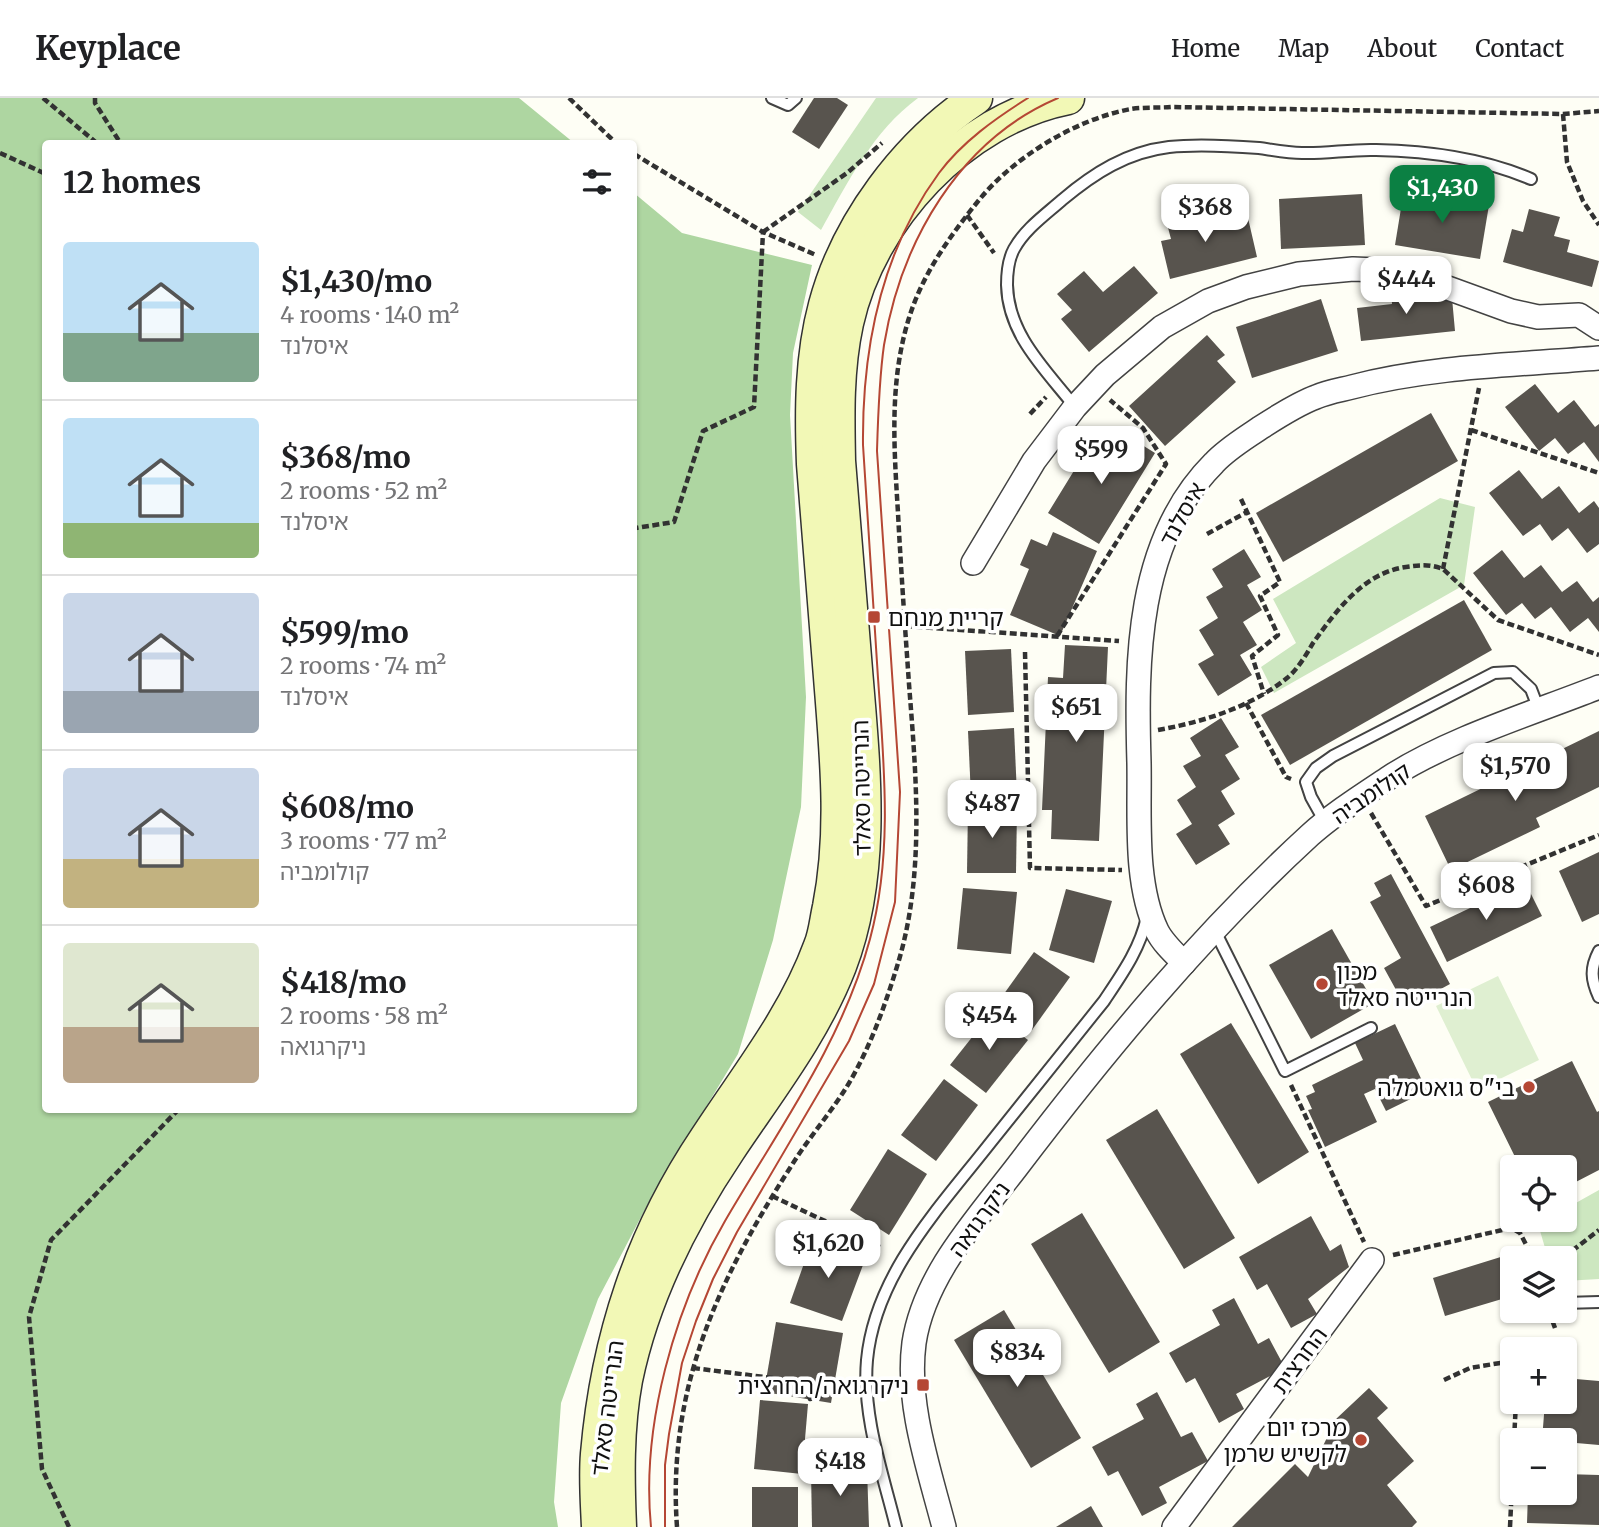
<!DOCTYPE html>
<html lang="en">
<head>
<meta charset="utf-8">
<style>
  body { margin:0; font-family:Merriweather,"Noto Sans Hebrew",serif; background:#f6f6f6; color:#202124; height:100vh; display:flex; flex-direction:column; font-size:26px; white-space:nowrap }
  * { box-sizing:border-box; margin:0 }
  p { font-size:23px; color:#757577 }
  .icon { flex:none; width:38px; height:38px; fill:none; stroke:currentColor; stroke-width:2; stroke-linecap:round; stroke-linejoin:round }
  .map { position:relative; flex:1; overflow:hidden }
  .panel { position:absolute; left:42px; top:42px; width:595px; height:973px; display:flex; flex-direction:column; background:#fff; border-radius:7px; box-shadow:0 2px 5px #0004 }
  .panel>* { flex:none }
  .fabs { position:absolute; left:1500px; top:1057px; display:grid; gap:14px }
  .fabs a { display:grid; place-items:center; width:77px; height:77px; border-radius:7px; background:#fff; box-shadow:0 2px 5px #0004; font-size:35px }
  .price { position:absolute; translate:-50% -60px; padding:0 16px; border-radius:14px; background:#fff; color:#222; font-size:23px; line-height:46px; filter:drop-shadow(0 2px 4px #0008) }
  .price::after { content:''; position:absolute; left:50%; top:42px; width:21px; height:16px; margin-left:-10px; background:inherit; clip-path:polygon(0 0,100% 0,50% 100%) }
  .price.current { background:#0b8043; color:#fff }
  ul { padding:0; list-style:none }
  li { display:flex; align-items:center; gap:21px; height:175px; padding:0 21px }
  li+li { border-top:2px solid #e0e0e0 }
  li span { display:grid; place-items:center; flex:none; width:196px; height:140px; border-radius:7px; color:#555 }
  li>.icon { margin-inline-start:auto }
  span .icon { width:84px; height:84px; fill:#fffc; stroke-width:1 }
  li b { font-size:30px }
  h2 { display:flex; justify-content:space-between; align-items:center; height:84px; padding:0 21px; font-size:30px }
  header { display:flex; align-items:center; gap:42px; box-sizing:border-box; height:98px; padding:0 35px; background:#fff; border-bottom:2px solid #e0e0e0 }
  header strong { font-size:33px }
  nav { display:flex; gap:38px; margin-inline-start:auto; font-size:24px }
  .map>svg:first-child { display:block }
</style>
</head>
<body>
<header>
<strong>Keyplace</strong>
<nav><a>Home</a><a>Map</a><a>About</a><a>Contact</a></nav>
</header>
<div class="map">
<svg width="1599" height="1429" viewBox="0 0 1599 1429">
  <rect width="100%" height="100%" fill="#fefef5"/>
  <!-- green -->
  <g fill="#cde7c0">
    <path d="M876,0H918C873,33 848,84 821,132L798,114Z"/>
    <polygon points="1440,400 1475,409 1464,487 1274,595 1261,569 1296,545 1273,501"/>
    <polygon points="1599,1092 1599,1181 1565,1183 1564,1160 1548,1160 1538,1126 1546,1122 1564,1122 1565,1111"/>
  </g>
  <!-- forest -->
  <polygon fill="#aed6a1" points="0,0 519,0 574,45 46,46 46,1012 634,1012 634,95 682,135 812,167 793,255 790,317 806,599 801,709 773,842 738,956 651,1100 598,1201 561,1305 554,1404 558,1429 0,1429"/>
  <!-- pitch -->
  <polygon fill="#dfefd1" points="1498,878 1539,962 1477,992 1436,908"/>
  <!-- building -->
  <g fill="#58544e">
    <polygon points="814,0 837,0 848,7 819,51 792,34"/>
    <polygon points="1404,92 1489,107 1480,161 1395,147"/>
    <polygon points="1362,96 1365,147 1281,151 1279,101"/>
    <polygon points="1208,111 1212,130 1248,120 1257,159 1170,181 1161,143 1171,141 1166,122"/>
    <polygon points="1529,111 1560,119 1554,138 1570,142 1567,154 1599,163 1592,189 1503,164 1512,131 1523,134"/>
    <polygon points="1134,168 1158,195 1089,254 1061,221 1072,212 1057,196 1084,173 1103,194"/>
    <polygon points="1417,187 1419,204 1452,200 1455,233 1361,243 1357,210 1392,206 1391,190"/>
    <polygon points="1321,201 1338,253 1252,280 1236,229"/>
    <polygon points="1207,237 1225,257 1217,263 1236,284 1165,348 1129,308"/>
    <polygon points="1535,286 1558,315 1574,302 1595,329 1599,326 1599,364 1584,344 1568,356 1555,340 1539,353 1505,309"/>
    <polygon points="1431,315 1458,363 1283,464 1256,415"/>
    <polygon points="1118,332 1155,355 1099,446 1048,415 1091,345 1105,353"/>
    <polygon points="1519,372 1542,401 1559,388 1579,415 1594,403 1599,410 1599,446 1587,455 1568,430 1552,443 1540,426 1523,438 1489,395"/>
    <polygon points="1053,434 1097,453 1060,538 1010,517 1029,471 1020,467 1031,441 1047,448"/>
    <polygon points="1244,451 1261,479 1247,487 1262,512 1243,524 1257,547 1240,557 1252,577 1218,598 1198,566 1214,557 1199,532 1218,520 1206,499 1223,489 1212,471"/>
    <polygon points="1502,452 1524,480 1541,467 1562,494 1577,483 1593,504 1599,499 1599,534 1588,520 1570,534 1551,509 1535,521 1522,505 1506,517 1473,475"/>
    <polygon points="1464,502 1492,552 1290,667 1261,617"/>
    <polygon points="1065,547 1108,549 1099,743 1051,741 1052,712 1042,712 1048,579 1063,580"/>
    <polygon points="1011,551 1014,614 968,617 965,553"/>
    <polygon points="1221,620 1239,649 1225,657 1240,681 1221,693 1235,716 1218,727 1230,746 1196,767 1176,736 1192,726 1177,702 1196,689 1183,668 1201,658 1190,640"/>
    <polygon points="1014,630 1017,697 971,699 968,633"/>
    <polygon points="1599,633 1599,689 1536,720 1540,729 1451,772 1425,718"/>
    <polygon points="968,709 1017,710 1016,775 967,775"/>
    <polygon points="1599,754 1599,816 1582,824 1559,773"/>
    <polygon points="1391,776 1450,886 1406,910 1384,870 1401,860 1370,804 1381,798 1374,785"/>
    <polygon points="1525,784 1542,818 1447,864 1430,829"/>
    <polygon points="963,790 1017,794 1011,856 957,851"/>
    <polygon points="1066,791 1112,803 1094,865 1049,852"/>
    <polygon points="1332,831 1374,905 1311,941 1269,867"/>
    <polygon points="1034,854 1070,879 1032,932 996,907"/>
    <polygon points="992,914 1028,942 986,995 950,967"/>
    <polygon points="1231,925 1309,1054 1258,1086 1180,956"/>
    <polygon points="1395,926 1427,993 1386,1013 1375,991 1364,996 1377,1024 1325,1049 1308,1012 1312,1011 1306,998 1315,994 1312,987 1363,962 1355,945"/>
    <polygon points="1572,963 1597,1014 1599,1013 1599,1072 1570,1087 1564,1075 1564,1069 1520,1069 1488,1004"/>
    <polygon points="944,981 978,1007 936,1063 901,1037"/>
    <polygon points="1157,1011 1235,1140 1184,1171 1106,1042"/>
    <polygon points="888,1051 927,1076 889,1137 850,1112"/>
    <polygon points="1082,1115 1160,1244 1109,1275 1031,1146"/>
    <polygon points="1311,1118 1330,1153 1341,1146 1349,1169 1308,1201 1317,1216 1291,1230 1267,1186 1257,1192 1239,1159"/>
    <polygon points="813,1140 866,1159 842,1223 790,1205"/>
    <polygon points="1520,1153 1523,1160 1512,1160 1512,1198 1445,1218 1433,1180"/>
    <polygon points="1234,1200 1258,1246 1269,1240 1285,1270 1236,1296 1244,1311 1219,1325 1195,1280 1186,1285 1169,1255 1220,1227 1212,1212"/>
    <polygon points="1004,1212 1081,1340 1031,1370 954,1242"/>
    <polygon points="776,1224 843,1235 831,1305 764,1294"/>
    <polygon points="1564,1280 1599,1283 1599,1347 1542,1342 1545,1304 1564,1304"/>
    <polygon points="1369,1290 1388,1310 1377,1320 1414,1363 1387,1387 1417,1424 1412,1429 1232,1429 1295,1366 1308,1379 1336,1321"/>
    <polygon points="1157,1294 1181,1339 1192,1334 1208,1363 1159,1389 1167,1405 1142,1418 1118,1373 1108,1378 1092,1349 1144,1321 1136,1306"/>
    <polygon points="760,1302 808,1306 802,1376 754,1371"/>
    <polygon points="867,1371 869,1429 812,1429 811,1372"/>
    <polygon points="1564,1376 1599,1377 1599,1427 1527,1425 1528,1395 1564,1395"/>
    <rect x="752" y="1389" width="46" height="40"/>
    <polygon points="1091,1408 1103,1429 1056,1429"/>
  </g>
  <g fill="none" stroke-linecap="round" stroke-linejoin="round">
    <!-- service casing -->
    <g stroke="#434343" stroke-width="14">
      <g id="service">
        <polyline points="772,0 788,7 796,0"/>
        <path d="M1075,309C1046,272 1008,237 1007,187C1007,175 1008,162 1014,151C1025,131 1045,117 1062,102C1094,75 1127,54 1169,49C1195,46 1233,48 1259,50C1273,52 1288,55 1302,55C1326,56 1351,51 1376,52C1429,53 1482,60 1531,81"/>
        <polyline points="1325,724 1311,699 1306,684 1316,670 1333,658 1494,575 1513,574 1531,591 1539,612"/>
        <polyline points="1215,833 1285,973 1371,930"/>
        <path d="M1599,853C1590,870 1591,882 1599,899"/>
        <polyline points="1564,1205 1599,1204"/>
        <path d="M896,1429C883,1376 862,1318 867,1262C875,1176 940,1109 991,1044C1029,997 1066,950 1104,903C1122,876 1140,851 1147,819"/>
      </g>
    </g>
    <!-- minor casing -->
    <g stroke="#434343" stroke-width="26">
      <g id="minor">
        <polyline points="973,465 1034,363 1075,309 1105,277 1162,229 1208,203 1246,189 1299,176 1353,171 1401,173 1511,213 1538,219 1579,217 1599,230"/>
        <path d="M1184,865C1174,855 1163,845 1157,833C1134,785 1140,718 1139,665C1136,563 1136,443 1214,365C1227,351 1244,341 1260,330C1277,319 1297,306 1316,299C1327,294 1340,292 1352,289C1432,268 1517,267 1599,260"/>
        <path d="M944,1429C929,1371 906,1306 914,1245C924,1178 976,1122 1016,1070C1105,953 1201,837 1310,737C1333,716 1363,697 1390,679C1449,641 1533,615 1599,589"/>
        <polyline points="1174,1429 1372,1162"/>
      </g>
    </g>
    <!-- secondary casing -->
    <g stroke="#323232" stroke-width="35">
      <g id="secondary">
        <path d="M598,1429C597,1405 595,1380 597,1356C607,1240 641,1137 706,1040C747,977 794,919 820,848C825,836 826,822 829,809C844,733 836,656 830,579C825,508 819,437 813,366C811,313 811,259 825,207C847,125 906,47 976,0"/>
        <path d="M620,1429C618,1381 617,1330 626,1282C643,1199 682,1122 729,1052C769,992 814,935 840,868C876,774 864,670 856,572C850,502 845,433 839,363C838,317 837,271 847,225C870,121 962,21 1068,0"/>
      </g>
    </g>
    <!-- path -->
    <g stroke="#323232" stroke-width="4.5" stroke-dasharray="7 3.5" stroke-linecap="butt">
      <polyline points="43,0 98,46"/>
      <polyline points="95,0 95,5 121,46"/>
      <polyline points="569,0 617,46"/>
      <polyline points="1563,16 1567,64 1583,103 1599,127"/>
      <polyline points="0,55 46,76"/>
      <polyline points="634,56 763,134 816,157"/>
      <polyline points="967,117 994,155"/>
      <polyline points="763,134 847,75 882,45"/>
      <polyline points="1030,316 1046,299"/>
      <polyline points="1471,332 1599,375"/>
      <polyline points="1241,401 1280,484 1260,498 1278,537 1252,558 1264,596"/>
      <polyline points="634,426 636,430 674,424 703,333 754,309 763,134"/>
      <polyline points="1207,436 1247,414"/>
      <polyline points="1443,471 1479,290"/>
      <polyline points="905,528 1119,543"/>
      <polyline points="1057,538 1166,366 1143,330 1110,302"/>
      <polyline points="1025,554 1030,770 1122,772"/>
      <polyline points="1246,605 1286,679 1291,681"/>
      <path d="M1158,632C1203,624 1251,609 1287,580C1298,571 1306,557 1313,545C1337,512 1363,475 1406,469C1420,467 1430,466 1443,471L1498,522L1599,557"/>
      <polyline points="1371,715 1426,808 1599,737"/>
      <polyline points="1291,987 1364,1144"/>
      <polyline points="772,1098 880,1149"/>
      <polyline points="1393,1157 1511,1130 1520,1135 1533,1160"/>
      <polyline points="1553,1160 1568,1156 1599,1132"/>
      <polyline points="1549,1214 1555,1230"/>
      <polyline points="693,1270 804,1284 810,1301 838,1294"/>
      <polyline points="1444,1282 1470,1270 1512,1263"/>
      <polyline points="1514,1342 1516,1304"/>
      <polyline points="69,1429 42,1371 29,1219 51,1142 178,1012"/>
      <path d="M677,1429C667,1292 718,1182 790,1070C807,1042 829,1017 846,990C870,951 886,905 899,862C925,773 916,676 909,586C905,529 901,472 898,415C894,349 889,284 909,220C923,175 950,138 979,102C1014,59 1076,21 1131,11C1144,9 1158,10 1171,9L1563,16L1599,13"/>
      <polyline points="1510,1429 1512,1387"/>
    </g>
    <!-- service -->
    <use href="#service" stroke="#fff" stroke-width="10"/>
    <!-- minor -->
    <use href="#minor" stroke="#fff" stroke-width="23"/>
    <!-- secondary -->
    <use href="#secondary" stroke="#f2f8b6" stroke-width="32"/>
    <!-- tram -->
    <g stroke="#b54734" stroke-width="2">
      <path d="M651,1429C641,1328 674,1211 725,1123C778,1032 842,945 870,841C893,756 884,667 878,580C873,503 868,425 863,347C862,252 881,154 939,75C962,44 996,20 1028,0"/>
      <path d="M665,1429V1367L669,1336L682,1265L696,1223L713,1181L737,1134L849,943L874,886L895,804L900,694L877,353C878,318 879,282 884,247C901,144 959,42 1058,0"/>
    </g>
  </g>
  <!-- markers -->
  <g fill="#b54734" stroke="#fff" stroke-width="2.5">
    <rect x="867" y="512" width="14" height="14" rx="3.5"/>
    <circle cx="1322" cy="886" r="7"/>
    <circle cx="1529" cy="989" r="7"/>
    <rect x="916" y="1280" width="14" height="14" rx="3.5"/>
    <circle cx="1361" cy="1342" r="7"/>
  </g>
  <g text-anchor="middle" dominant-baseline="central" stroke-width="7" stroke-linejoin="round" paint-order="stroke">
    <!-- street labels -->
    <g font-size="23" fill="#101010" stroke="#fff">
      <text transform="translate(1182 416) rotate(-61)">איסלנד</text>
      <text transform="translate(861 690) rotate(-91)">הנרייטה סאלד</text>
      <text transform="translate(1371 695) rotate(-34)">קולומביה</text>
      <text transform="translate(979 1121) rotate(-54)">ניקרגואה</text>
      <text transform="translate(1299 1262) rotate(-54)">החרצית</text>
      <text transform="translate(607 1310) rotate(-83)">הנרייטה סאלד</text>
    </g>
    <!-- poi labels -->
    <g font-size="23" fill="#101010" stroke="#fff" text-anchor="end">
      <text x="888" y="519" text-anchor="start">קריית מנחם</text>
      <text x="1336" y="873" text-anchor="start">מכון<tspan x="1336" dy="26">הנרייטה סאלד</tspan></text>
      <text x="1515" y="989">בי"ס גואטמלה</text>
      <text x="909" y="1287">ניקרגואה/החרצית</text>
      <text x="1347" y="1329">מרכז יום<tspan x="1347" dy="26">לקשיש שרמן</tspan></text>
    </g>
  </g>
</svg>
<div class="fabs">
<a><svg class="icon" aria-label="locate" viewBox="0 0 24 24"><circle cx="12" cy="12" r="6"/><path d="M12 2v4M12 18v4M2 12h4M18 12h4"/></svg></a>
<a><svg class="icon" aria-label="layers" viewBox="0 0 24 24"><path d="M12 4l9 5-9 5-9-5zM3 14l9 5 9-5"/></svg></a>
<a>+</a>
<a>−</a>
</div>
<b class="price current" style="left:1442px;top:127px">$1,430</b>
<b class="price" style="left:1205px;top:146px">$368</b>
<b class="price" style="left:1406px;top:218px">$444</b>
<b class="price" style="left:1101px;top:388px">$599</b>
<b class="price" style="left:1076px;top:646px">$651</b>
<b class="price" style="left:1515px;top:705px">$1,570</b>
<b class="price" style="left:992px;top:742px">$487</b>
<b class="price" style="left:1486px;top:824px">$608</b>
<b class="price" style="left:989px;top:954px">$454</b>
<b class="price" style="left:828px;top:1182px">$1,620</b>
<b class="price" style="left:1017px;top:1291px">$834</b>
<b class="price" style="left:840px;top:1400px">$418</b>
<section class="panel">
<h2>12 homes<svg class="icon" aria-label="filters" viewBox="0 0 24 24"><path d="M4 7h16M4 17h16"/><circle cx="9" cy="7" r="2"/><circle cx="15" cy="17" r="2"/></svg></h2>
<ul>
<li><span style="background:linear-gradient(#bfe0f5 65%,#7fa58c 0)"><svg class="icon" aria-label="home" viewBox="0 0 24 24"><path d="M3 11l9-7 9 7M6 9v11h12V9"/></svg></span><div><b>$1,430/mo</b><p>4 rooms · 140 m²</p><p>איסלנד</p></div></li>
<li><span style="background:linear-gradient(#bfe0f5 75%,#8fb573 0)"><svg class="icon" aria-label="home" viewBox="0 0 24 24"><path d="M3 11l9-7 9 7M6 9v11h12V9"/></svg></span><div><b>$368/mo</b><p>2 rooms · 52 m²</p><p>איסלנד</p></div></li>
<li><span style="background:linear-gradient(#c9d6e8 70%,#9aa5b1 0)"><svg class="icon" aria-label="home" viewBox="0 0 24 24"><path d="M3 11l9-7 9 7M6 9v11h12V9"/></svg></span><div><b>$599/mo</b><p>2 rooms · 74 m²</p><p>איסלנד</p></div></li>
<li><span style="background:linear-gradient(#c9d6e8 65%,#c2b280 0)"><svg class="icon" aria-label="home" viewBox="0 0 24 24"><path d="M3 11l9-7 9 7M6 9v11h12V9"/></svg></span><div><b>$608/mo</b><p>3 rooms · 77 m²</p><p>קולומביה</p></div></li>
<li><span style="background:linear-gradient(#dfe7d0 60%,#b9a48a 0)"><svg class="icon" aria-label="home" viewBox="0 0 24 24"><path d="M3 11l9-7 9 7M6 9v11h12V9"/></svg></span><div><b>$418/mo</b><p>2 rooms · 58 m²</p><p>ניקרגואה</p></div></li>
</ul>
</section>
</div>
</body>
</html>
